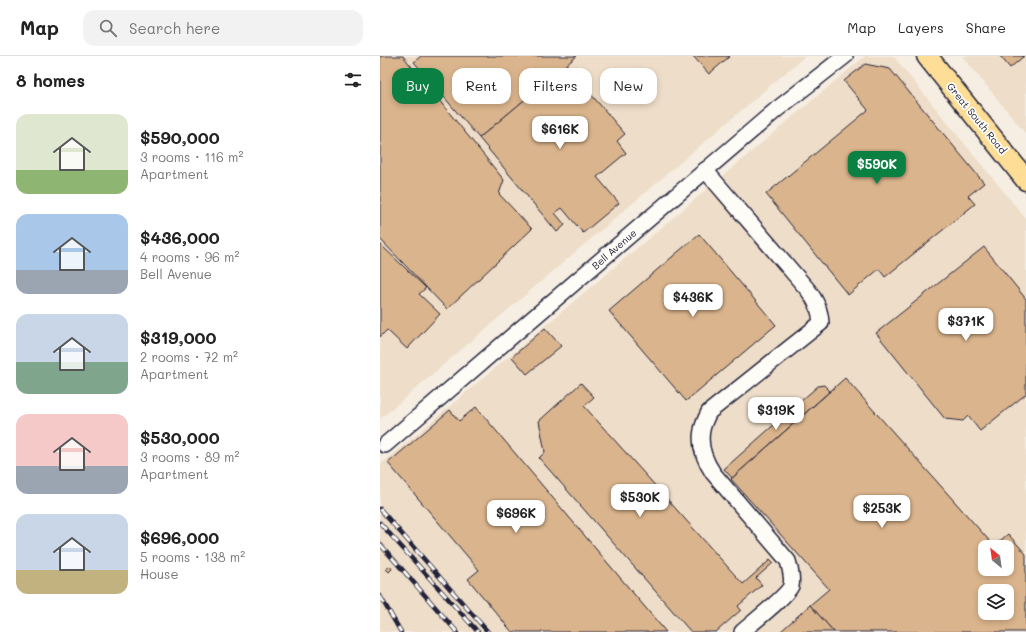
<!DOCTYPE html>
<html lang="en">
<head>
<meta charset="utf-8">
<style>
  body { margin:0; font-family:Mali,sans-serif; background:#f2f2f2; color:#222; height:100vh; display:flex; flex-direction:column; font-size:15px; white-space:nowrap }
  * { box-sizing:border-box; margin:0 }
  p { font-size:13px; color:#767676 }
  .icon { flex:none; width:22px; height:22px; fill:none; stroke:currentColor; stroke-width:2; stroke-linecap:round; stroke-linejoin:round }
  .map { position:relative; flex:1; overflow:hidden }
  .drawer { display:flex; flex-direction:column; background:#fff; width:380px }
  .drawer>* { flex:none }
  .hud { position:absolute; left:12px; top:12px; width:380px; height:36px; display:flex; gap:8px }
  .needle { width:26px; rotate:331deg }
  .controls { position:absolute; left:598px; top:484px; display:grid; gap:8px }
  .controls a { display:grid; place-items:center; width:36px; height:36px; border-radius:8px; background:#fff; box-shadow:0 2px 6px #0003; font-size:20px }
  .price { position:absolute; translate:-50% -34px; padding:0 9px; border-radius:8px; background:#fff; color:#222; font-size:13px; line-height:26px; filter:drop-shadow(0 1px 2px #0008) }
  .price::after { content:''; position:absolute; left:50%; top:24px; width:12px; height:9px; margin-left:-6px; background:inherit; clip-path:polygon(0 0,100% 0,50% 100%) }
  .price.selected { background:#0b8043; color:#fff }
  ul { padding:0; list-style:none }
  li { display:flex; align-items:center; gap:12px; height:100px; padding:0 16px }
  li span { display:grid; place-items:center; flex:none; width:112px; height:80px; border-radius:12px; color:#555 }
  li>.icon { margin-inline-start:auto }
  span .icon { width:48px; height:48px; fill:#fffc; stroke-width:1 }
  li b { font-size:17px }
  h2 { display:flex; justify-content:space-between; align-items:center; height:48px; padding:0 16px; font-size:17px }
  .chip { padding:0 14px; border-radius:12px; background:#fff; box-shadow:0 2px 6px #0003; font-size:14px; line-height:36px }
  .chip.selected { background:#0b8043; color:#fff }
  header { display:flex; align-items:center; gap:24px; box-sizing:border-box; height:56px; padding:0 20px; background:#fff; border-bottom:1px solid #e0e0e0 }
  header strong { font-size:19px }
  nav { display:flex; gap:22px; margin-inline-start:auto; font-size:14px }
  .search { width:280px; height:36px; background:#f2f2f2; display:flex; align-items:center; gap:10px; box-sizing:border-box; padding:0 14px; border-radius:12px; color:#767676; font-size:15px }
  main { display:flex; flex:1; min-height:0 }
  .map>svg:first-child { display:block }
</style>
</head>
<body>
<header>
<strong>Map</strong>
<div class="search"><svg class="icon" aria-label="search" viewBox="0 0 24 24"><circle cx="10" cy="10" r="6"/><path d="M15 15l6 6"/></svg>Search here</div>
<nav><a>Map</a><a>Layers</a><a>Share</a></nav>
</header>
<main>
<section class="drawer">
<h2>8 homes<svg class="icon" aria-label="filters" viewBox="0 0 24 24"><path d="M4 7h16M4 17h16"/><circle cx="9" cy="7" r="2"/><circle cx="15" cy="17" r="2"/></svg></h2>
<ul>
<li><span style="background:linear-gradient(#dfe7d0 70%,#8fb573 0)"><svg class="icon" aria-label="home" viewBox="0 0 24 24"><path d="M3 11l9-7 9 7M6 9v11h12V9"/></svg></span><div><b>$590,000</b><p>3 rooms · 116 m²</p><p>Apartment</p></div></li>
<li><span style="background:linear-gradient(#a9c7e8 70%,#9aa5b1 0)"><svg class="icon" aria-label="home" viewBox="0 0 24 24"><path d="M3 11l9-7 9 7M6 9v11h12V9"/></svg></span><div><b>$436,000</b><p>4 rooms · 96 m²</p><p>Bell Avenue</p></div></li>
<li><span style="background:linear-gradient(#c9d6e8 60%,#7fa58c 0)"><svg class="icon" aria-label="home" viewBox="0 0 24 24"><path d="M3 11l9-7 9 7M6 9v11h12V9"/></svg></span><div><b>$319,000</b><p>2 rooms · 72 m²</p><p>Apartment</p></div></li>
<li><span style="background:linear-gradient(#f6c9c9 65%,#9aa5b1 0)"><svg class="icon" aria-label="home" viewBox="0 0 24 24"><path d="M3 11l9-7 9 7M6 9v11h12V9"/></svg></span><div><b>$530,000</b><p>3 rooms · 89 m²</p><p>Apartment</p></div></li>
<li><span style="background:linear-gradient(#c9d6e8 70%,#c2b280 0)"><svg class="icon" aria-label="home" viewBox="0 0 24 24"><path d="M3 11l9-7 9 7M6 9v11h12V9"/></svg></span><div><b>$696,000</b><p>5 rooms · 138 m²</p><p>House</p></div></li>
</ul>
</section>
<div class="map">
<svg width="646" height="576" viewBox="0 0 646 576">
  <rect width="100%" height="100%" fill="#f6eee2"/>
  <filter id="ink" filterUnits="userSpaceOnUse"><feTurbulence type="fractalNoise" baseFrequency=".025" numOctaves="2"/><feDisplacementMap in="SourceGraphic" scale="8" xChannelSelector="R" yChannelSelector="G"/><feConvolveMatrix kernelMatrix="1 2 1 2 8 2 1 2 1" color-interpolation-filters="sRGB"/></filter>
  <g filter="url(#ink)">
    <!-- built -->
    <g fill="#eeddc8" fill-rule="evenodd">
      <polygon points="0,0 425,0 0,363"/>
      <path d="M485,0H513L646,163V576H0V409ZM605,491H627V513H605ZM605,535H627V557H605Z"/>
      <polygon points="582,0 646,0 646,78"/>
    </g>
    <!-- building -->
    <g fill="#dab48c" stroke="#22223b" fill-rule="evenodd">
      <polygon points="0,0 23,0 124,124 119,138 152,173 67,253 0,183"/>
      <polygon points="41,0 197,0 99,82 34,6"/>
      <polygon points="313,0 350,0 329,18"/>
      <polygon points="620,0 644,0 630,12"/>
      <polygon points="485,8 510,13 604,127 588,140 595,148 505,221 499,213 468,239 386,138 488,54 464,25"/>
      <polygon points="186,9 245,78 237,85 246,97 217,121 239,147 203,177 182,152 175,157 185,169 177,176 99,82"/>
      <polygon points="319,178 396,269 306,345 229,255"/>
      <polygon points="0,188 46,232 39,238 60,258 27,293 7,274 0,281"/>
      <polygon points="604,191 646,243 646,338 600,375 588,360 583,365 565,363 496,277"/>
      <polygon points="165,272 181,290 147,318 132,301"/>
      <path d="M465,322L614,490L628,478L646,498V576H454L430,549L449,533L351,423ZM605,491H627V513H605ZM605,535H627V557H605Z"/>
      <polygon points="201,327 214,341 204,350 363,528 390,504 393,507 376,522 382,529 358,550 361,554 336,576 311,576 159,402 165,396 159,365"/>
      <polygon points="444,329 450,335 352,422 344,413 438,330"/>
      <polygon points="96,351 286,576 132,576 88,523 99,514 8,407 70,354 79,365"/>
      <polygon points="10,510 12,513 9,516 6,513"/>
      <polygon points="430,549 454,576 400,576"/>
    </g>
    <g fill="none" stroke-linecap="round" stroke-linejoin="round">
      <!-- minor casing -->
      <g stroke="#22223b" stroke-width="18">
        <g id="minor">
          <path d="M325,114L428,234C436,245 440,253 441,267L329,356C326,362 323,368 322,374C319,389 325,405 333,417L408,505C410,513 413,521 411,530C407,540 372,567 362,576"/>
          <polyline points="5,389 396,54 465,0"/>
        </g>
      </g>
      <!-- major casing -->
      <g stroke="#22223b" stroke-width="23">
        <polyline id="major" points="547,0 646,124"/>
      </g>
      <!-- minor -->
      <use href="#minor" stroke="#fdfcf7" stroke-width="15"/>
      <!-- major -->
      <use href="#major" stroke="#fedd96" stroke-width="20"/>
      <!-- rail casing -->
      <g stroke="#22223b" stroke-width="4.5">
        <g id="rail">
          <polyline points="0,453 108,576"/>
          <polyline points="0,467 98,576"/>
          <polyline points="0,488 77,576"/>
          <polyline points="0,540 21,576"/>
        </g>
      </g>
      <!-- rail -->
      <use href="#rail" stroke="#fdfcf7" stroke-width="3" stroke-dasharray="9" stroke-linecap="butt"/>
    </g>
  </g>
  <g text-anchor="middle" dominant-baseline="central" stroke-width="3.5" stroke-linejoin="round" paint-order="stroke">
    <!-- street labels -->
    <g font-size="10" fill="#22223b" stroke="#fdfcf7">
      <text transform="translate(597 62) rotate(51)">Great South Road</text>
      <text transform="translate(234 193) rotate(-41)">Bell Avenue</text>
    </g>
  </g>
</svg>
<div class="controls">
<a><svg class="needle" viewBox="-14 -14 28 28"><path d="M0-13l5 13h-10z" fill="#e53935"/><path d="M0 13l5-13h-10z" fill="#767676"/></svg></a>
<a><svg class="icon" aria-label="layers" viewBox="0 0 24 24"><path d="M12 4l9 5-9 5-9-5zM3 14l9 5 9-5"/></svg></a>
</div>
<b class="price" style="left:180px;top:94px">$616K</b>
<b class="price selected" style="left:497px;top:129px">$590K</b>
<b class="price" style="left:313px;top:262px">$436K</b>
<b class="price" style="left:586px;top:286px">$371K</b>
<b class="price" style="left:396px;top:375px">$319K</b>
<b class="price" style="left:260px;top:462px">$530K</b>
<b class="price" style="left:502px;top:473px">$253K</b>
<b class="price" style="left:136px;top:478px">$696K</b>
<div class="hud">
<a class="chip selected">Buy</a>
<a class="chip">Rent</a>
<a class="chip">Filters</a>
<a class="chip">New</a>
</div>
</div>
</main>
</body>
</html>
